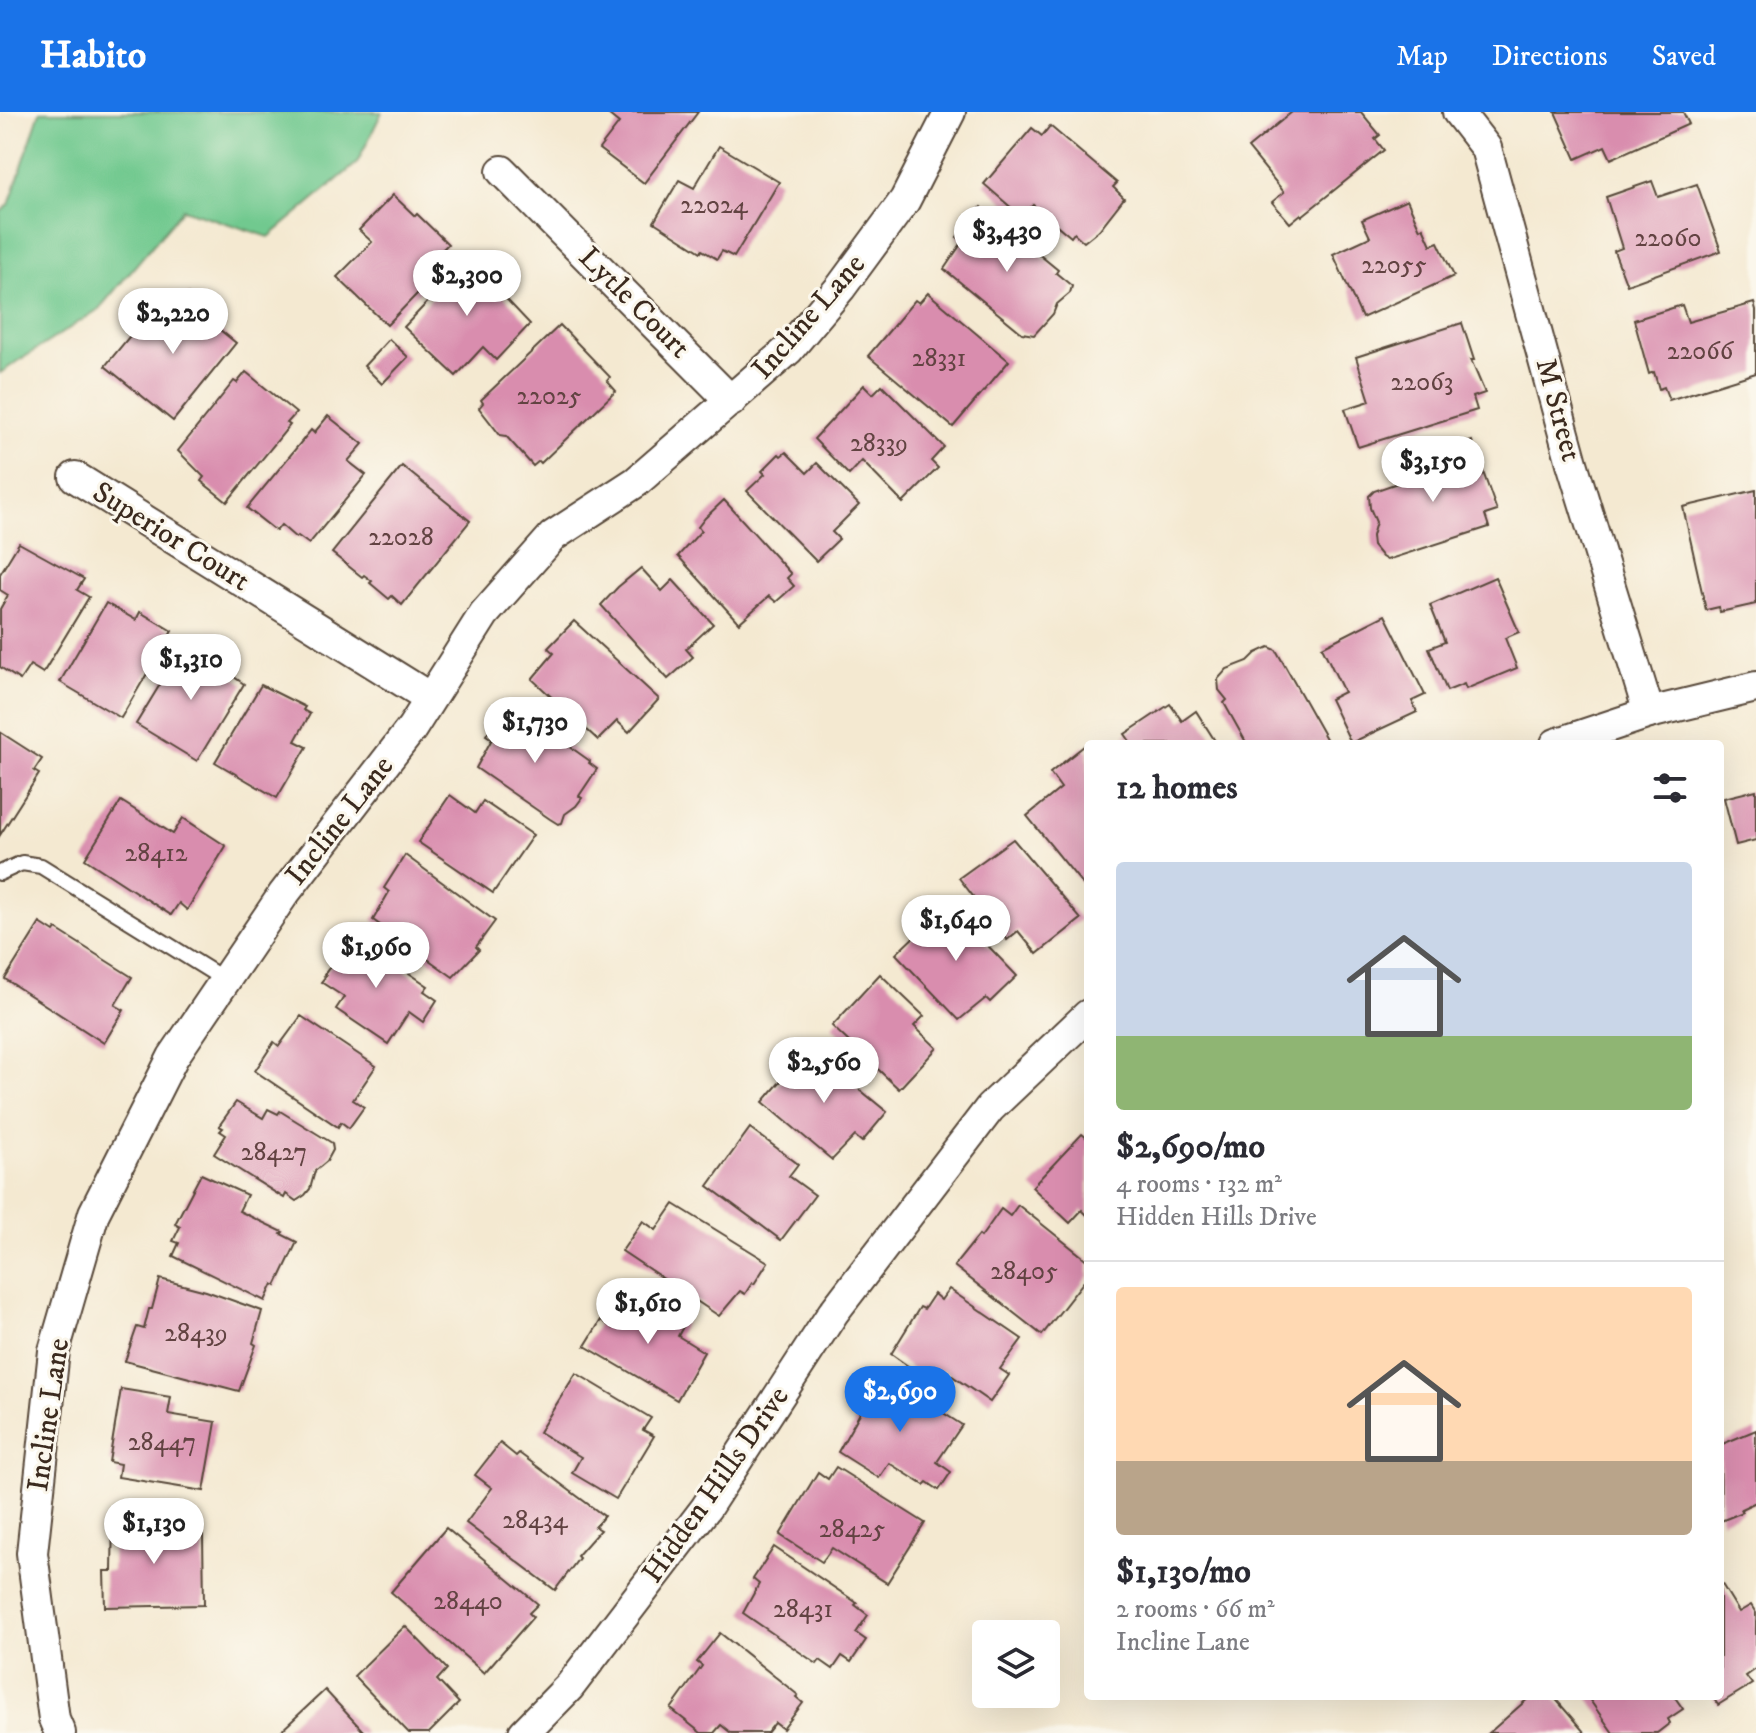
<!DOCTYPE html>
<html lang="en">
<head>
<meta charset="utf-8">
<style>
  body { margin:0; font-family:"IM FELL DW Pica",serif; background:#f7f7f7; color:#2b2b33; height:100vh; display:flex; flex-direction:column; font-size:30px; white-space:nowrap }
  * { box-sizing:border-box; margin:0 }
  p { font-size:26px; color:#7c7c81 }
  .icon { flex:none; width:44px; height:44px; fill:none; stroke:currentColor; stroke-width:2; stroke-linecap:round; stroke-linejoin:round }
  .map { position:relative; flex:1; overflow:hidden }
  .side { position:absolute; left:1084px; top:628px; width:640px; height:960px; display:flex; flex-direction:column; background:#fff; border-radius:8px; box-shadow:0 8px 32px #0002 }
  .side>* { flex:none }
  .tools { position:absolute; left:972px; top:1508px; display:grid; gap:16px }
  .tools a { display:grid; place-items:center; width:88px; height:88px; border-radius:8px; background:#fff; box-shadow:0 8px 32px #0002; font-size:40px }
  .price { position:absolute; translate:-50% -68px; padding:0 18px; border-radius:28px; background:#fff; color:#222; font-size:26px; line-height:52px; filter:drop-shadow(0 2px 4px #0008) }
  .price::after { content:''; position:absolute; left:50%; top:48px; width:24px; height:18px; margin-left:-12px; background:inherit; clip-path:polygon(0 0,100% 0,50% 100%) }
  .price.on { background:#1a73e8; color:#fff }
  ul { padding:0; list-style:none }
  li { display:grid; align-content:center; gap:16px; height:424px; padding:0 32px }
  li+li { border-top:2px solid #e1e1e2 }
  li span { display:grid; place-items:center; height:248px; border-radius:8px; color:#555 }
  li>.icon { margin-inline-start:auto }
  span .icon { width:144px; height:144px; fill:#fffc; stroke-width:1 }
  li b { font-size:34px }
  h2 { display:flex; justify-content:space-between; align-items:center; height:96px; padding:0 32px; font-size:34px }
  header { display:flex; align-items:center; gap:48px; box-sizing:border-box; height:112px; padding:0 40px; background:#1a73e8; color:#fff }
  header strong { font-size:38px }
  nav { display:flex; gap:44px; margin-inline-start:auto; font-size:28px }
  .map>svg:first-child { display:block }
</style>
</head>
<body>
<header>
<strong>Habito</strong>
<nav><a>Map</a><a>Directions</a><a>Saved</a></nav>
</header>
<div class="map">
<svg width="1756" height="1621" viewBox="0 0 1756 1621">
  <rect width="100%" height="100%" fill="#fbf7ec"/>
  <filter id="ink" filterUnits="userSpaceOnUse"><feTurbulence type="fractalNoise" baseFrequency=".0125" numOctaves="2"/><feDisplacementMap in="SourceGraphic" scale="16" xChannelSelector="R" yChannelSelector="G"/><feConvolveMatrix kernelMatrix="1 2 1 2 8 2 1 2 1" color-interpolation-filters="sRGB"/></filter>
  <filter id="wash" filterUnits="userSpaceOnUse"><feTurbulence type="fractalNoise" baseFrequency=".006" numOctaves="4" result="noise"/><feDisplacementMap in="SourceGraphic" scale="32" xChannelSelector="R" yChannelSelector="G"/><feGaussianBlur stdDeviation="1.8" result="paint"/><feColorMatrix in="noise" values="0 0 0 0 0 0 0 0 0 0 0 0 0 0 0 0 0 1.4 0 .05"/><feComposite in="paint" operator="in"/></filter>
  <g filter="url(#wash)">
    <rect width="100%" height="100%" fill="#f4e9d1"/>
    <!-- green -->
    <polygon fill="#71c98f" stroke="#567a56" stroke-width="2" points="40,0 382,0 357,51 269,125 183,97 99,197 0,261 0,100 9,93"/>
    <g id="blocks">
      <!-- building -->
      <g fill="#d98dae">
        <polygon points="609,0 698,0 644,71 599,37 619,11 608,2"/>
        <polygon points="1292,0 1361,0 1380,23 1375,27 1384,38 1302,104 1301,102 1290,111 1272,90 1284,80 1248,36"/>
        <polygon points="1555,0 1683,0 1689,12 1611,47 1605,34 1576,47"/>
        <polygon points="1050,14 1117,71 1113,75 1124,86 1099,118 1084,130 1074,121 1071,125 1033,93 1022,105 984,72 1032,16 1042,24"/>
        <polygon points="719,34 779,70 734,145 722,139 717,147 702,138 701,140 654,110 679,68 694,76"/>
        <polygon points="1652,69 1658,85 1697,72 1721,139 1627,173 1614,139 1622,136 1606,85"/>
        <polygon points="393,83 415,104 417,102 448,132 439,141 448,150 387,213 337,165 372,130 359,118"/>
        <polygon points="1407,88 1420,117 1423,115 1431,133 1438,130 1454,164 1362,206 1333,142 1370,125 1362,108"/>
        <polygon points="981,95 1058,158 1056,161 1072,174 1070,181 1057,192 1053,202 1034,223 1022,221 944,157 963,129 957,125"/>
        <polygon points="473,142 499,168 494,174 530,212 496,248 483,235 456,264 404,215"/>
        <polygon points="928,181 1009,249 953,315 868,244 915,188 919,191"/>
        <polygon points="188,182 224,211 219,217 236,231 173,309 105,254 138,214 145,219 157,205 164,209"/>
        <polygon points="1754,191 1756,198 1756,261 1669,288 1664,275 1659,277 1654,260 1649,262 1634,208 1682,193 1688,210"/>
        <polygon points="1462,211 1474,248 1471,248 1485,281 1473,285 1477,298 1358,335 1345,297 1370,289 1356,245"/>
        <polygon points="560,213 610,265 607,269 616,279 541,351 539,349 533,354 506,324 500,323 479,296 483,291 481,288"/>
        <polygon points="389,227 408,245 382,272 364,254"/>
        <polygon points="246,260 296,301 287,311 290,313 227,390 201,369 204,365 178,339 234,269 237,271"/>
        <polygon points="864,273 873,282 882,273 944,335 931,349 938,356 903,391 862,349 849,363 814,327"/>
        <polygon points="328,304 363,332 348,349 366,363 309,432 298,424 296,426 281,413 276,419 247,396 311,318 314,321"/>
        <polygon points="1472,329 1497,399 1485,403 1489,415 1387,448 1382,445 1373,434 1372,424 1376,410 1370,396 1369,384 1374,379 1429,360 1425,345"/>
        <polygon points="786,340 807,361 817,351 859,393 832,420 839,427 816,449 747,379 765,362 762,359 779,342 781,344"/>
        <polygon points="402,354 470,409 402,493 392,484 389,487 370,471 372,469 364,463 362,465 332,441"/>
        <polygon points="1756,378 1756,492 1720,500 1719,495 1706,498 1683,395"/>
        <polygon points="724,388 791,462 787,466 794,474 776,490 769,484 739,511 678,444 701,419 698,415 705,406"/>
        <polygon points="19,431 84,467 77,478 89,485 43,561 30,553 20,568 0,555 0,497 8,483 0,478 0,462"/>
        <polygon points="641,456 662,479 673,468 713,512 686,537 693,545 668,567 601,493 618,475"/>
        <polygon points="1495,465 1519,520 1505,526 1517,556 1466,577 1464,572 1447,579 1429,536 1445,530 1430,493"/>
        <polygon points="106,491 136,508 140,500 172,519 121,606 60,570"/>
        <polygon points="1385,503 1425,583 1412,589 1417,600 1351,631 1330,587 1344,580 1322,535"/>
        <polygon points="574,509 659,587 629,620 617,609 598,628 532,567 554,541 548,536"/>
        <polygon points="187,528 217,546 214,551 244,572 197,649 136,612"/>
        <polygon points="1269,535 1276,538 1329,632 1247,632 1224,591 1227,588 1219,578 1218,567 1227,557 1248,549 1256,541"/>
        <polygon points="261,573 305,595 303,598 310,602 295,629 307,635 277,686 215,650"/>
        <polygon points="1170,592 1182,609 1196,599 1217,632 1132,632 1125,622"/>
        <polygon points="507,593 516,600 517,597 590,649 589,651 597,657 579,684 582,686 576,694 565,702 562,711 558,712 550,707 476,656 492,627 486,623"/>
        <polygon points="0,620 42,647 34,659 39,662 0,723"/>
        <polygon points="1084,634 1088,640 1088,779 1027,704 1061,676 1050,661"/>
        <polygon points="1756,678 1756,728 1736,733 1724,686"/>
        <polygon points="450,683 475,701 483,689 533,723 493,781 418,730"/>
        <polygon points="121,689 173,722 183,706 226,734 187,798 179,791 171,803 85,747"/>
        <polygon points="1013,727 1081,807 1037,842 1018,819 1007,828 959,766"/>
        <polygon points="405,743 495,809 476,835 479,838 453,865 373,808 389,780 384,776"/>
        <polygon points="948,792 1017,864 990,890 986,886 959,908 896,842"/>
        <polygon points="40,811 54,820 56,817 132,865 115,893 124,898 104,931 5,867"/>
        <polygon points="353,823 428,874 424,879 437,888 423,910 409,900 388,932 336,897 344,885 321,870 326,864 324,863"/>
        <polygon points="880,862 924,904 914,914 937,936 899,977 832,914"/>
        <polygon points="301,904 376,954 353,988 364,995 349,1016 341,1010 338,1015 255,959 274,930 279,934"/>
        <polygon points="809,936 887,1000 862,1030 855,1024 832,1048 763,990"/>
        <polygon points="236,990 263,1006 268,997 278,1002 280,999 332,1031 333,1038 327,1049 315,1059 310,1077 305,1083 296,1089 286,1082 284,1086 214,1042 226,1023 220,1019 223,1016 219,1014"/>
        <polygon points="750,1016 798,1052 789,1064 815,1083 781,1128 708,1074"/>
        <polygon points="1082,1022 1088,1027 1088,1104 1082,1098 1070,1111 1032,1075"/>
        <polygon points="201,1062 247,1083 239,1099 283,1120 281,1122 297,1130 276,1174 273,1172 265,1189 173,1144 179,1131 173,1129 180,1115 175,1112"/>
        <polygon points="674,1092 768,1150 754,1172 752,1171 745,1182 740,1179 719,1204 622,1139 643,1109 656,1118"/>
        <polygon points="1018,1093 1088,1149 1088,1164 1042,1223 954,1154 979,1123 981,1125 1001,1097 1010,1104"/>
        <polygon points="160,1167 206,1179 262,1199 253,1231 256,1233 239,1279 125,1249 137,1215 144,1217 149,1197 152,1197"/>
        <polygon points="949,1177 1022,1227 1000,1257 1009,1263 990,1290 942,1257 932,1271 891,1242 920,1195 924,1197 934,1182 941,1188"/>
        <polygon points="633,1181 685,1211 678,1224 704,1240 677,1288 585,1234 601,1208 613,1216"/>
        <polygon points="879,1260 962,1313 937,1350 951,1360 939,1378 927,1370 924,1373 889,1351 879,1366 838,1340 864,1294 859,1291"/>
        <polygon points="576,1261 651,1306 643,1318 654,1324 616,1387 572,1361 581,1345 539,1320"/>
        <polygon points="121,1277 171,1285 168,1302 216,1310 204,1379 118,1365 120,1352 109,1350"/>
        <polygon points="1756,1318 1756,1390 1741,1397 1743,1400 1721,1409 1720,1333"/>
        <polygon points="500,1331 516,1344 519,1341 604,1404 595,1415 600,1418 577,1444 579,1446 555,1478 466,1411 492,1376 475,1363"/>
        <polygon points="836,1355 925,1411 887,1471 832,1436 822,1450 780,1423 818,1360 828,1367"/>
        <polygon points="162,1404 162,1423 203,1423 204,1493 105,1495 104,1459 112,1459 113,1405"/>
        <polygon points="446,1416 538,1492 529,1501 533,1505 484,1561 391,1480"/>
        <polygon points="774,1435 857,1491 855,1493 868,1503 856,1521 866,1528 851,1550 842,1544 833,1557 820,1548 817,1552 743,1501 759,1472 753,1467"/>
        <polygon points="1720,1469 1739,1500 1751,1493 1756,1501 1756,1557 1746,1564 1752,1572 1718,1593 1712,1584 1720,1584"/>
        <polygon points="405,1514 447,1557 437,1568 459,1591 429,1621 409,1621 354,1564"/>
        <polygon points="720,1521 798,1583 796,1585 803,1591 783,1617 775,1611 767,1621 731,1621 721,1613 714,1621 701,1621 671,1597 702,1554 697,1550"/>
        <polygon points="325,1578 365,1621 279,1621"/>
        <polygon points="1531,1584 1553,1584 1585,1621 1489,1621"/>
        <polygon points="1587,1584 1674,1584 1683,1597 1668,1607 1670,1611 1657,1621 1613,1621"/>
      </g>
    </g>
  </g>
  <g filter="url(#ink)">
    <use href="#blocks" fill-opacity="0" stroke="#574739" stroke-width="2"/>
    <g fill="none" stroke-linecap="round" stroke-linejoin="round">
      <!-- service casing -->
      <g stroke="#574739" stroke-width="18">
        <polyline id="service" points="0,761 22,751 41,754 225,868"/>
      </g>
      <!-- minor casing -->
      <g stroke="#574739" stroke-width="34">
        <g id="minor">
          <polyline points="1458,0 1486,36 1572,351 1649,601"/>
          <polyline points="502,59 731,289"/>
          <polyline points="75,365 430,586"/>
          <polyline points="1556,632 1649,601 1756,575"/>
          <polyline points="60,1621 54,1607 32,1441 54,1239 94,1101 173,945 283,783 412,616 484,502 553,424 636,370 788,238 841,175 905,88 950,0"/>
          <polyline points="524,1621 570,1574 706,1396 833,1201 990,996 1088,903"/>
        </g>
      </g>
      <!-- service -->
      <use href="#service" stroke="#fff" stroke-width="14"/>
      <!-- minor -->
      <use href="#minor" stroke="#fff" stroke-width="30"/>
    </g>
  </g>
  <g text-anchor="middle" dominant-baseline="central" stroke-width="6" stroke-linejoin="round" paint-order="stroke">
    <!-- number labels -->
    <g font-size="26" fill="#624342">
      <text x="714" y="93">22024</text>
      <text x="1668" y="126">22060</text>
      <text x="1394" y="153">22055</text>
      <text x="1700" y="239">22066</text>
      <text x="939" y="246">28331</text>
      <text x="1422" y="270">22063</text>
      <text x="549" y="284">22025</text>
      <text x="879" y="331">28339</text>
      <text x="401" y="425">22028</text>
      <text x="156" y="741">28412</text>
      <text x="274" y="1040">28427</text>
      <text x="1024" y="1159">28405</text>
      <text x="196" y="1221">28439</text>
      <text x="162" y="1330">28447</text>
      <text x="535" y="1408">28434</text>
      <text x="852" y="1417">28425</text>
      <text x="468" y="1489">28440</text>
      <text x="803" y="1497">28431</text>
    </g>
    <!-- street labels -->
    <g font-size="30" fill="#3b2a1e" stroke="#fbf7ec">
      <text transform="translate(634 191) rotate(45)">Lytle Court</text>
      <text transform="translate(809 205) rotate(-49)">Incline Lane</text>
      <text transform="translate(1558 298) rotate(75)">M Street</text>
      <text transform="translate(171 425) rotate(32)">Superior Court</text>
      <text transform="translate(340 709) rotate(-52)">Incline Lane</text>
      <text transform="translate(49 1303) rotate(-82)">Incline Lane</text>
      <text transform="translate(716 1373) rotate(-55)">Hidden Hills Drive</text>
    </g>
  </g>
</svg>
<div class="tools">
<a><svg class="icon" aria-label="layers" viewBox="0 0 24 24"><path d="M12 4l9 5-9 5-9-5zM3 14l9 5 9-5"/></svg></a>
</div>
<b class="price" style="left:1007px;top:162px">$3,430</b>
<b class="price" style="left:467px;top:206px">$2,300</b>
<b class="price" style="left:173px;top:244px">$2,220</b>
<b class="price" style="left:1433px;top:392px">$3,150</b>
<b class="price" style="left:191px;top:590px">$1,310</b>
<b class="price" style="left:535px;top:653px">$1,730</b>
<b class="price" style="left:956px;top:851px">$1,640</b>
<b class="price" style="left:376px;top:878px">$1,960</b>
<b class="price" style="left:824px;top:993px">$2,560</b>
<b class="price" style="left:648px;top:1234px">$1,610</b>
<b class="price on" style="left:900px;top:1322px">$2,690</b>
<b class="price" style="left:154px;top:1454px">$1,130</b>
<section class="side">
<h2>12 homes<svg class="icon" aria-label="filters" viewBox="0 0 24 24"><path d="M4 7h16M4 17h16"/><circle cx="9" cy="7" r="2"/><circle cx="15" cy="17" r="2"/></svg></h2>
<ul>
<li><span style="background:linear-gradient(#c9d6e8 70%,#8fb573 0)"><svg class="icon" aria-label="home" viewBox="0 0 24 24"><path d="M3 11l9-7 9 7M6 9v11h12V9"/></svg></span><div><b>$2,690/mo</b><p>4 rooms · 132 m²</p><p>Hidden Hills Drive</p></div></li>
<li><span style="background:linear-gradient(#ffd9b3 70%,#b9a48a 0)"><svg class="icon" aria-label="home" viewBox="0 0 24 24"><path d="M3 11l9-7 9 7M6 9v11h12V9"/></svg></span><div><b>$1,130/mo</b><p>2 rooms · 66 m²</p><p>Incline Lane</p></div></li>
</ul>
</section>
</div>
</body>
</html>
